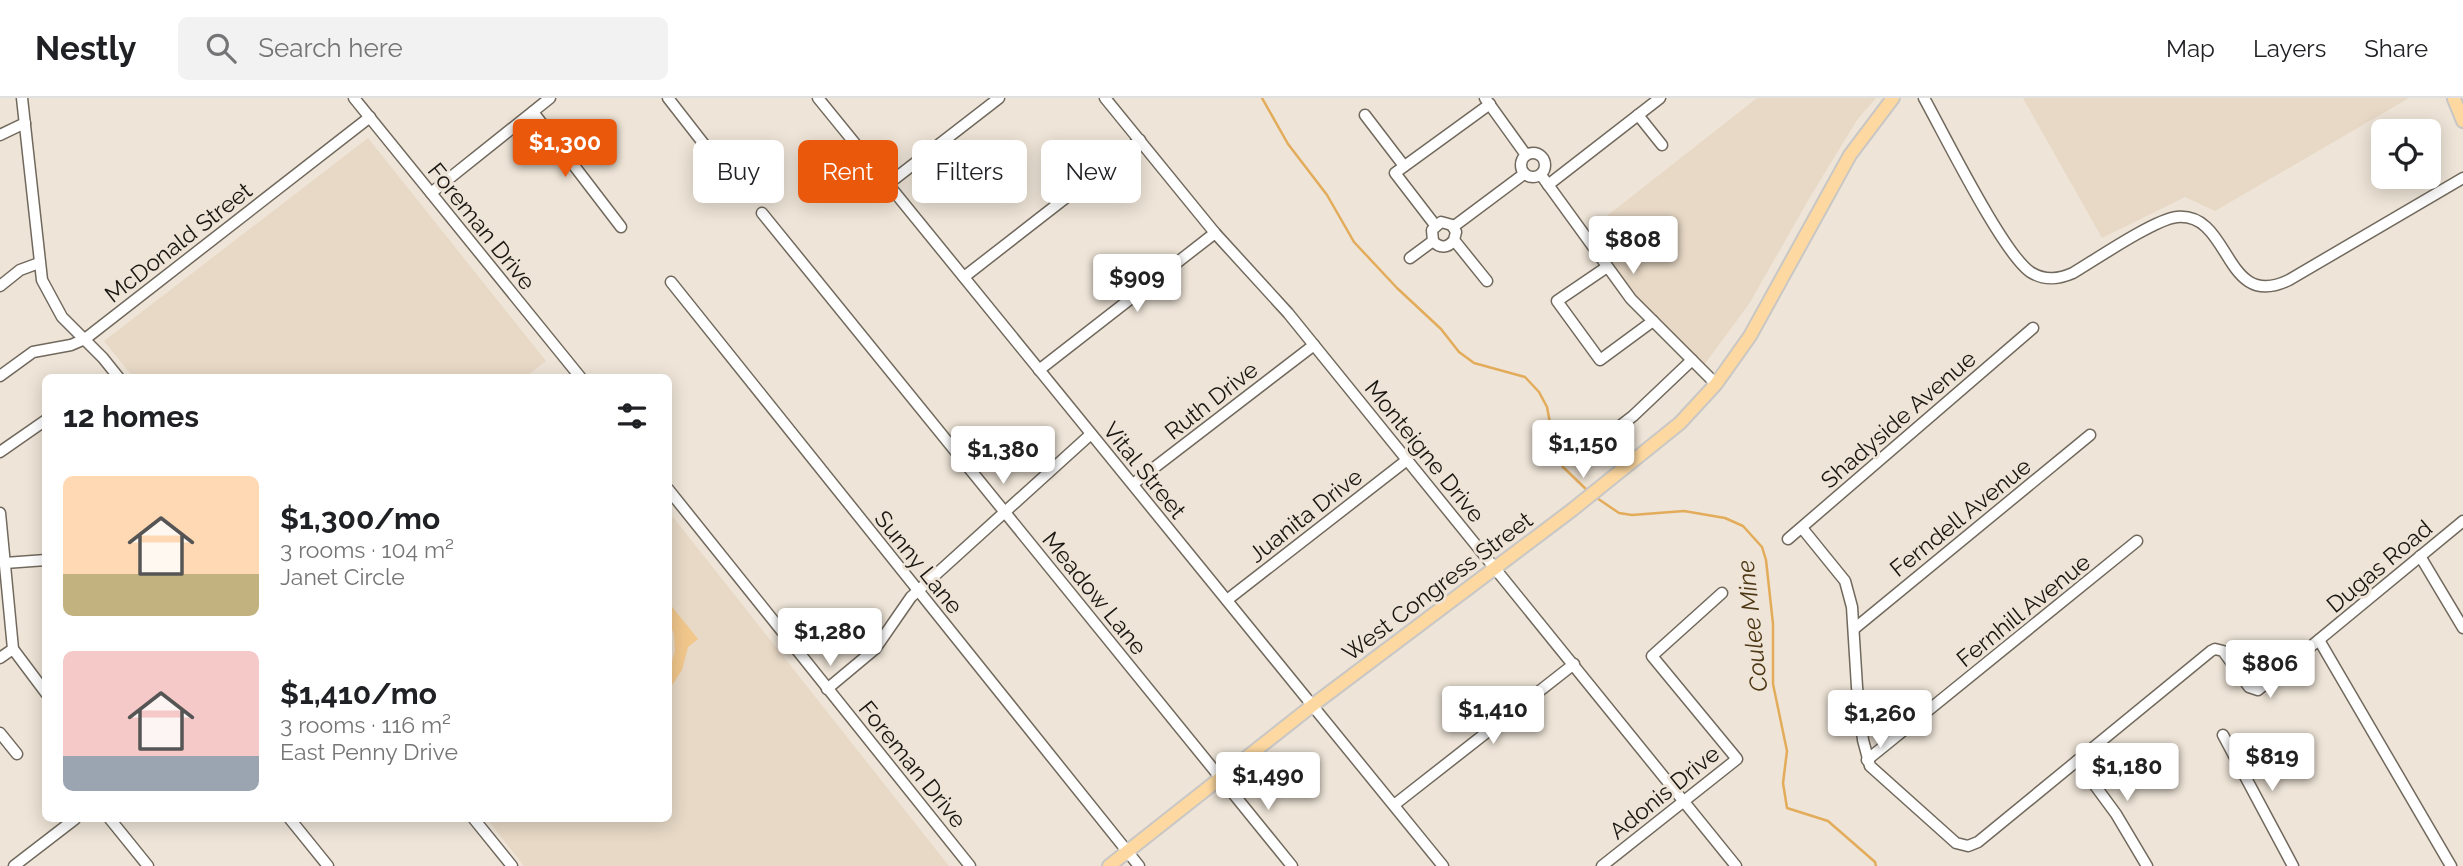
<!DOCTYPE html>
<html lang="en">
<head>
<meta charset="utf-8">
<style>
  body { margin:0; font-family:Raleway,sans-serif; background:#f2f2f2; color:#202124; height:100vh; display:flex; flex-direction:column; font-size:26px; white-space:nowrap }
  * { box-sizing:border-box; margin:0 }
  p { font-size:23px; color:#757577 }
  .icon { flex:none; width:38px; height:38px; fill:none; stroke:currentColor; stroke-width:2; stroke-linecap:round; stroke-linejoin:round }
  .map { position:relative; flex:1; overflow:hidden }
  .drawer { position:absolute; left:42px; top:276px; width:630px; height:448px; display:flex; flex-direction:column; background:#fff; border-radius:10px; box-shadow:0 4px 18px #0003 }
  .drawer>* { flex:none }
  .guide { position:absolute; left:693px; top:42px; width:665px; height:63px; display:flex; gap:14px }
  .controls { position:absolute; left:2371px; top:21px; display:grid; gap:14px }
  .controls a { display:grid; place-items:center; width:70px; height:70px; border-radius:10px; background:#fff; box-shadow:0 4px 18px #0003; font-size:35px }
  .price { position:absolute; translate:-50% -60px; padding:0 16px; border-radius:7px; background:#fff; color:#222; font-size:23px; line-height:46px; filter:drop-shadow(0 2px 4px #0008) }
  .price::after { content:''; position:absolute; left:50%; top:42px; width:21px; height:16px; margin-left:-10px; background:inherit; clip-path:polygon(0 0,100% 0,50% 100%) }
  .price.on { background:#ea580c; color:#fff }
  ul { padding:0; list-style:none }
  li { display:flex; align-items:center; gap:21px; height:175px; padding:0 21px }
  li span { display:grid; place-items:center; flex:none; width:196px; height:140px; border-radius:10px; color:#555 }
  li>.icon { margin-inline-start:auto }
  span .icon { width:84px; height:84px; fill:#fffc; stroke-width:1 }
  li b { font-size:30px }
  h2 { display:flex; justify-content:space-between; align-items:center; height:84px; padding:0 21px; font-size:30px }
  .pill { padding:0 24px; border-radius:10px; background:#fff; box-shadow:0 4px 18px #0003; font-size:24px; line-height:63px }
  .pill.on { background:#ea580c; color:#fff }
  header { display:flex; align-items:center; gap:42px; box-sizing:border-box; height:98px; padding:0 35px; background:#fff; border-bottom:2px solid #e0e0e0 }
  header strong { font-size:33px }
  nav { display:flex; gap:38px; margin-inline-start:auto; font-size:24px }
  .search { width:490px; height:63px; background:#f2f2f2; display:flex; align-items:center; gap:18px; box-sizing:border-box; padding:0 24px; border-radius:10px; color:#757577; font-size:26px }
  .map>svg:first-child { display:block }
</style>
</head>
<body>
<header>
<strong>Nestly</strong>
<div class="search"><svg class="icon" aria-label="search" viewBox="0 0 24 24"><circle cx="10" cy="10" r="6"/><path d="M15 15l6 6"/></svg>Search here</div>
<nav><a>Map</a><a>Layers</a><a>Share</a></nav>
</header>
<div class="map">
<svg width="2463" height="768" viewBox="0 0 2463 768">
  <rect width="100%" height="100%" fill="#eee4d7"/>
  <!-- built -->
  <g fill="#e8d9c6">
    <polygon points="1757,0 1876,0 1857,22 1810,99 1749,206 1704,267 1641,204 1589,132"/>
    <polygon points="2023,0 2409,0 2215,113 2185,99 2102,140"/>
    <polygon points="368,40 546,263 524,280 134,280 104,243"/>
    <polygon points="669,414 949,768 524,768 487,721 668,721"/>
  </g>
  <!-- green -->
  <polygon fill="#f1c78c" points="669,505 698,541 688,549 682,572 669,592 669,573 675,553 674,536 669,524"/>
  <g fill="none" stroke-linecap="round" stroke-linejoin="round">
    <!-- stream -->
    <g stroke="#e3ac5b" stroke-width="2.5">
      <polyline points="1262,0 1288,46 1327,97 1354,144 1397,190 1441,231 1459,254 1474,265 1525,279 1539,294 1547,309 1556,357 1563,369 1589,394"/>
      <polyline points="1594,398 1619,415 1632,417 1684,413 1725,420 1743,428 1762,449 1766,462 1773,526 1773,586 1787,653 1783,685 1787,710 1828,723 1875,764 1876,768"/>
    </g>
    <!-- minor casing -->
    <g stroke="#71695d" stroke-width="13">
      <g id="minor">
        <polyline points="22,0 42,182 62,219 103,260 119,280"/>
        <polyline points="354,0 581,280"/>
        <polyline points="668,0 714,59"/>
        <polyline points="818,0 1443,768"/>
        <polyline points="1105,0 1215,135 1288,215 1736,768"/>
        <polyline points="1485,0 1526,57"/>
        <path d="M1924,0C1943,34 2005,160 2032,175C2046,183 2059,181 2073,175C2095,162 2155,121 2177,119C2232,114 2223,214 2289,182L2463,80"/>
        <polyline points="533,14 621,129"/>
        <polyline points="1365,17 1404,68"/>
        <polyline points="1638,17 1662,47"/>
        <polyline points="0,37 25,25"/>
        <circle cx="1533" cy="67" r="12"/>
        <polyline points="1541,77 1631,201 1716,286"/>
        <polyline points="888,86 999,0"/>
        <polyline points="1548,87 1660,0"/>
        <polyline points="431,95 550,0"/>
        <polyline points="762,115 1292,768"/>
        <polyline points="1435,127 1395,75 1490,6"/>
        <polyline points="1453,129 1524,76"/>
        <path d="M1454,142C1448,150 1440,151 1433,143L1432,132L1441,124L1452,127L1456,134L1454,142L1487,183"/>
        <polyline points="1410,160 1433,143"/>
        <polyline points="1607,169 1557,203 1600,262 1653,223"/>
        <polyline points="964,179 1140,42"/>
        <polyline points="671,184 1139,768"/>
        <polyline points="0,188 20,172 39,165"/>
        <polyline points="1039,272 1215,135"/>
        <polyline points="0,278 33,254 71,247 85,241 370,19"/>
        <polyline points="1594,348 1633,318 1692,262"/>
        <polyline points="0,354 46,322"/>
        <polyline points="1133,386 1314,247"/>
        <polyline points="668,391 970,768"/>
        <polyline points="0,415 13,551 0,560"/>
        <polyline points="1802,430 1845,483 1852,509 1857,589 1863,642 1870,668 1956,745 1968,748 1978,744 2211,553 2215,551 2223,553 2249,589 2258,592 2463,423"/>
        <polyline points="1788,441 2033,230"/>
        <polyline points="2420,458 2463,530"/>
        <polyline points="5,465 46,462"/>
        <polyline points="1227,502 1407,362"/>
        <polyline points="1854,531 2090,337"/>
        <polyline points="2319,542 2451,768"/>
        <polyline points="13,551 46,595"/>
        <polyline points="827,591 875,551 911,499 1091,336"/>
        <polyline points="0,635 17,656"/>
        <polyline points="2223,637 2293,768"/>
        <polyline points="1867,662 2137,443"/>
        <polyline points="2077,663 2116,716 2147,768"/>
        <polyline points="1394,707 1574,566"/>
        <polyline points="110,721 148,768"/>
        <polyline points="290,721 328,768"/>
        <polyline points="474,721 512,768"/>
        <polyline points="14,768 75,721"/>
        <polyline points="1602,768 1737,661 1652,558 1722,495"/>
      </g>
    </g>
    <!-- major casing -->
    <g stroke="#c8c7c6" stroke-width="16">
      <g id="major">
        <polyline points="2454,1 2463,23"/>
        <polyline points="1109,768 1313,607 1572,412 1680,325 1716,286 1750,238 1850,57 1893,0"/>
      </g>
    </g>
    <!-- minor -->
    <use href="#minor" stroke="#fff" stroke-width="10"/>
    <!-- major -->
    <use href="#major" stroke="#fdd8a0" stroke-width="12"/>
  </g>
  <g text-anchor="middle" dominant-baseline="central" stroke-width="6" stroke-linejoin="round" paint-order="stroke">
    <!-- street labels -->
    <g font-size="23" fill="#1a1712" stroke="#eee4d7">
      <text transform="translate(482 128) rotate(51)">Foreman Drive</text>
      <text transform="translate(178 144) rotate(-38)">McDonald Street</text>
      <text transform="translate(1211 302) rotate(-38)">Ruth Drive</text>
      <text transform="translate(1898 321) rotate(-41)">Shadyside Avenue</text>
      <text transform="translate(1425 353) rotate(51)">Monteigne Drive</text>
      <text transform="translate(1145 372) rotate(51)">Vital Street</text>
      <text transform="translate(1305 417) rotate(-38)">Juanita Drive</text>
      <text transform="translate(1960 419) rotate(-39)">Ferndell Avenue</text>
      <text transform="translate(919 464) rotate(51)">Sunny Lane</text>
      <text transform="translate(2379 468) rotate(-40)">Dugas Road</text>
      <text transform="translate(1437 488) rotate(-37)">West Congress Street</text>
      <text transform="translate(1095 495) rotate(51)">Meadow Lane</text>
      <text transform="translate(2023 512) rotate(-39)">Fernhill Avenue</text>
      <text transform="translate(913 666) rotate(51)">Foreman Drive</text>
      <text transform="translate(1664 694) rotate(-39)">Adonis Drive</text>
    </g>
    <!-- water labels -->
    <g font-size="24" font-style="italic" fill="#4e3714" stroke="#eee4d7">
      <text transform="translate(1752 528) rotate(-96)">Coulee Mine</text>
    </g>
  </g>
</svg>
<div class="controls">
<a><svg class="icon" aria-label="locate" viewBox="0 0 24 24"><circle cx="12" cy="12" r="6"/><path d="M12 2v4M12 18v4M2 12h4M18 12h4"/></svg></a>
</div>
<b class="price on" style="left:565px;top:81px">$1,300</b>
<b class="price" style="left:1633px;top:178px">$808</b>
<b class="price" style="left:1137px;top:216px">$909</b>
<b class="price" style="left:1583px;top:382px">$1,150</b>
<b class="price" style="left:1003px;top:388px">$1,380</b>
<b class="price" style="left:830px;top:570px">$1,280</b>
<b class="price" style="left:2270px;top:602px">$806</b>
<b class="price" style="left:1493px;top:648px">$1,410</b>
<b class="price" style="left:1880px;top:652px">$1,260</b>
<b class="price" style="left:2272px;top:695px">$819</b>
<b class="price" style="left:2127px;top:705px">$1,180</b>
<b class="price" style="left:1268px;top:714px">$1,490</b>
<div class="guide">
<a class="pill">Buy</a>
<a class="pill on">Rent</a>
<a class="pill">Filters</a>
<a class="pill">New</a>
</div>
<section class="drawer">
<h2>12 homes<svg class="icon" aria-label="filters" viewBox="0 0 24 24"><path d="M4 7h16M4 17h16"/><circle cx="9" cy="7" r="2"/><circle cx="15" cy="17" r="2"/></svg></h2>
<ul>
<li><span style="background:linear-gradient(#ffd9b3 70%,#c2b280 0)"><svg class="icon" aria-label="home" viewBox="0 0 24 24"><path d="M3 11l9-7 9 7M6 9v11h12V9"/></svg></span><div><b>$1,300/mo</b><p>3 rooms · 104 m²</p><p>Janet Circle</p></div></li>
<li><span style="background:linear-gradient(#f6c9c9 75%,#9aa5b1 0)"><svg class="icon" aria-label="home" viewBox="0 0 24 24"><path d="M3 11l9-7 9 7M6 9v11h12V9"/></svg></span><div><b>$1,410/mo</b><p>3 rooms · 116 m²</p><p>East Penny Drive</p></div></li>
</ul>
</section>
</div>
</body>
</html>
